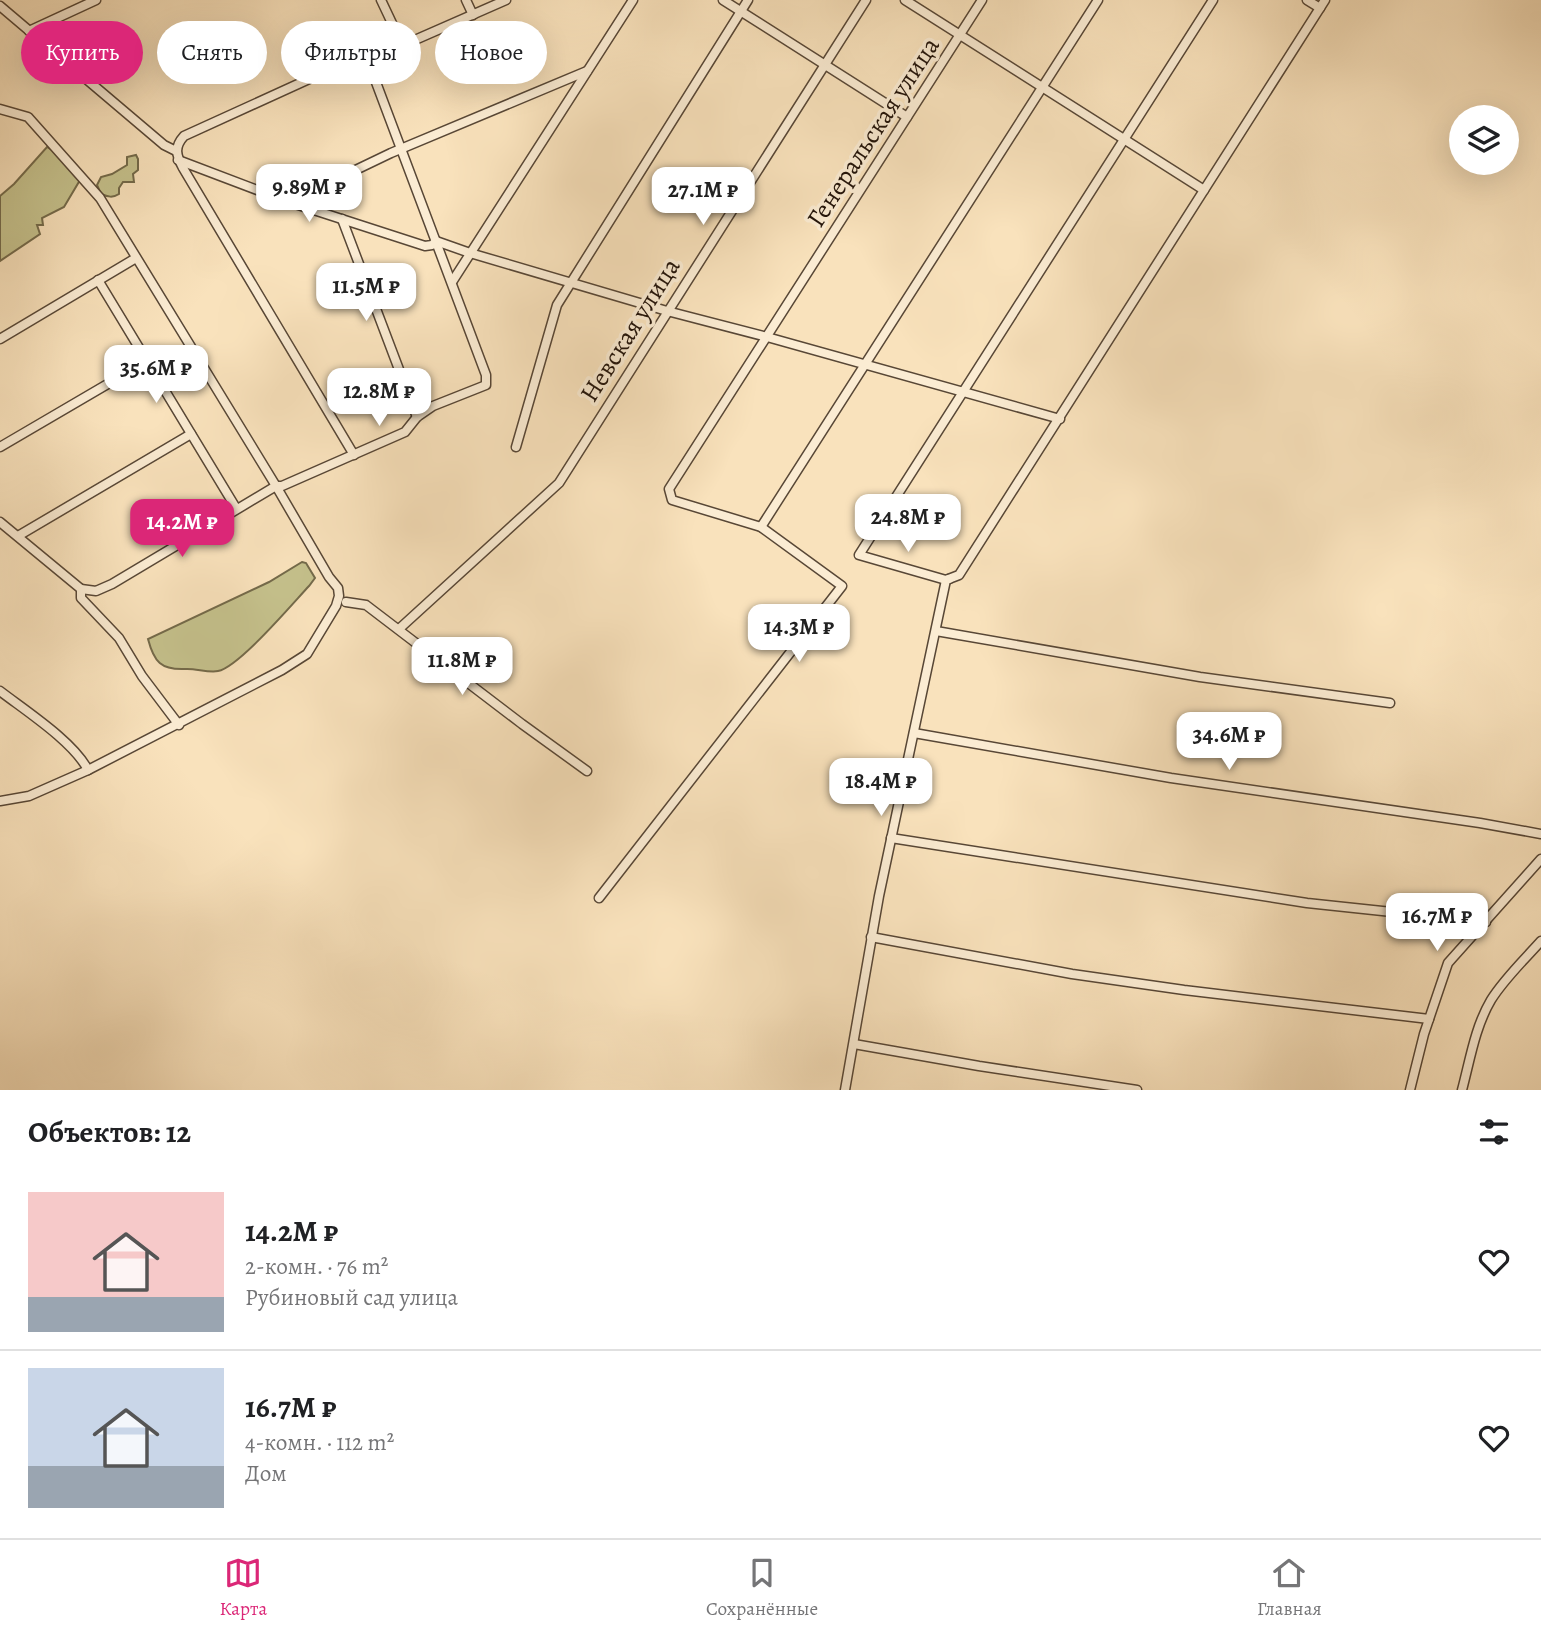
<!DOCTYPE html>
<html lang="ru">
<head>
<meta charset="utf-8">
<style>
  body { margin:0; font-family:Alegreya,serif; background:#f6f6f6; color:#202124; height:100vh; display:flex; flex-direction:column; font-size:26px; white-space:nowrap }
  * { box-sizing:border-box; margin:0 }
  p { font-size:23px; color:#757577 }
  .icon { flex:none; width:38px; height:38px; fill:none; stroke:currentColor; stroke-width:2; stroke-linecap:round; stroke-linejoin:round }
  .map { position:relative; height:1090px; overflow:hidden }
  .drawer { display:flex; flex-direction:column; background:#fff; flex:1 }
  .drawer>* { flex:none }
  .banner { position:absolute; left:21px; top:21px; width:700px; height:63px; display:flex; gap:14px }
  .tools { position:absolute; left:1449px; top:105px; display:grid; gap:14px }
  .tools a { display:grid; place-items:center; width:70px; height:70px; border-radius:50%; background:#fff; box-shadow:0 7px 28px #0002; font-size:35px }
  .price { position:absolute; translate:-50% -60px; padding:0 16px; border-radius:14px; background:#fff; color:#222; font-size:23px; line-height:46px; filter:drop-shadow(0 2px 4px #0008) }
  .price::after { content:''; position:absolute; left:50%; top:42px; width:21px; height:16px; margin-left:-10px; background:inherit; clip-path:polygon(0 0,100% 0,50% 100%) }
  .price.active { background:#db2777; color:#fff }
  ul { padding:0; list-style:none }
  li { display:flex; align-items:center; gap:21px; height:175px; padding:0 28px }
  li+li { border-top:2px solid #e0e0e0 }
  li span { display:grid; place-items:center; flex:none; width:196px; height:140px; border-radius:0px; color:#555 }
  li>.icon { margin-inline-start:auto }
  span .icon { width:84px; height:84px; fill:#fffc; stroke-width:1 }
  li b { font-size:30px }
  h2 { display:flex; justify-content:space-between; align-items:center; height:84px; padding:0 28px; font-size:30px }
  .pill { padding:0 24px; border-radius:32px; background:#fff; box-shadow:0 7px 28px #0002; font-size:24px; line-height:63px }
  .pill.active { background:#db2777; color:#fff }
  .tab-bar { display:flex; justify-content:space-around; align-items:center; height:98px; border-top:2px solid #e0e0e0; background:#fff; font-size:19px; color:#757577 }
  .tab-bar a { display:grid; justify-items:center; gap:4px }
  .tab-bar .active { color:#db2777 }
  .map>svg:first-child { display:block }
</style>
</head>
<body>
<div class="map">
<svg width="1541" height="1090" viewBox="0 0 1541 1090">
  <rect width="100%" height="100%" fill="#f9e2bc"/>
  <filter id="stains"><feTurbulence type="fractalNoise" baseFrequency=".00286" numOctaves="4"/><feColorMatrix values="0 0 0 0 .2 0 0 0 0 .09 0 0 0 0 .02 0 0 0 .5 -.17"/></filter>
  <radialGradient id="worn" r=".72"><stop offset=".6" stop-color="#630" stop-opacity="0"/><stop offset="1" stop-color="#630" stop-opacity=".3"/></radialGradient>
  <!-- green -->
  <g fill="#c5c18c" stroke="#746a4a" stroke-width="2">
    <polygon points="47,147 59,154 80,180 64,207 42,218 43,225 37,225 40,234 0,261 0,196 14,184"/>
    <path d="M136,155L138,159V170L133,174L134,182H123L119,188V194C113,198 108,197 101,194L97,185L101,177L112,174L127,165V157Z"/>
    <path d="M302,562L306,563L315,578L309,586C293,603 239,667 218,671C208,673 195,668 185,669C161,670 154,662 148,639L269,582Z"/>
  </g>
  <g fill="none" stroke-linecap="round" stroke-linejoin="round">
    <!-- minor casing -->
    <g stroke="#584736" stroke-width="11">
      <g id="minor">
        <polyline points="381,0 399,38 408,43 506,0"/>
        <polyline points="466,0 473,15"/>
        <polyline points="723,0 907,117"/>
        <polyline points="905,0 1204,190"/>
        <polyline points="1307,0 1320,8"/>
        <polyline points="0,6 164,145 176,151"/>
        <polyline points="29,31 96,0"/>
        <polyline points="0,109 28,117 100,198 276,486 329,577 338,588 339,596 336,606 307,654 282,670 88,770 29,796 0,801"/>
        <polyline points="178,160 289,202 425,246 432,245 436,241 470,253 667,311 767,337 1060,419"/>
        <polyline points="289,202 391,153 587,71"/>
        <polyline points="342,219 417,417"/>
        <polyline points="98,280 236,508"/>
        <polyline points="452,282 633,0"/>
        <polyline points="0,339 136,258"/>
        <polyline points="0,447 147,361"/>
        <polyline points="516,447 557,305 748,0"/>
        <path d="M354,455L183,168C176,155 174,147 184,136L399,38"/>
        <polyline points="0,522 81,589 81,598 119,638 142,676 179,725"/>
        <polyline points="761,527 1098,0"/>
        <polyline points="18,536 191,434"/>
        <polyline points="949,579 946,580 859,555 1213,0"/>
        <polyline points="81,589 96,591 112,584 276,486 282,486 405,432 417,417 433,406 486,385 486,375 365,53"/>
        <polyline points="346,602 366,605 522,724 587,771"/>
        <polyline points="399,629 559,483 866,0"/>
        <polyline points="936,631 1200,677 1390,703"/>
        <path d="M0,691C26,711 74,742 88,770"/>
        <polyline points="914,733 1171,778 1480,823 1541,834"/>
        <polyline points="891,838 1307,903 1486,922"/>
        <polyline points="599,898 842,586 761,527 672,500 669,489 982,0"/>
        <polyline points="871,937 1072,974 1184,990 1429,1019"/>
        <polyline points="854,1044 979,1066 1137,1090"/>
        <polyline points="845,1090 879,896 946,580 959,575 1325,0"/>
        <polyline points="1410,1090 1424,1034 1448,963 1541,859"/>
        <path d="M1462,1090C1470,1060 1475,1027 1491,1000C1504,979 1524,960 1541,941"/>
      </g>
    </g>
    <!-- minor -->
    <use href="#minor" stroke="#fbecd3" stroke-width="8"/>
  </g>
  <g text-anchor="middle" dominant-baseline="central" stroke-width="7" stroke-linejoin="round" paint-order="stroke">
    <!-- street labels -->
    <g font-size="26" fill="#221309" stroke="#fbecd3">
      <text transform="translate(873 132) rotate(-57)">Генеральская улица</text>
      <text transform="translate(630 330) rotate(-58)">Невская улица</text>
    </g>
  </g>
  <rect width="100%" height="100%" filter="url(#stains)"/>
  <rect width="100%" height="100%" fill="url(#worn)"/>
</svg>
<div class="tools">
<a><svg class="icon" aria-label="layers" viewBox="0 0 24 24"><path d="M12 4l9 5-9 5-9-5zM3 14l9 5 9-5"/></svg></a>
</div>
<b class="price" style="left:309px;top:224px">9.89M ₽</b>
<b class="price" style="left:703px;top:227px">27.1M ₽</b>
<b class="price" style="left:366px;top:323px">11.5M ₽</b>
<b class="price" style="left:156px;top:405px">35.6M ₽</b>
<b class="price" style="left:379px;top:428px">12.8M ₽</b>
<b class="price" style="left:908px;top:554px">24.8M ₽</b>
<b class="price active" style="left:182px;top:559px">14.2M ₽</b>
<b class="price" style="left:799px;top:664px">14.3M ₽</b>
<b class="price" style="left:462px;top:697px">11.8M ₽</b>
<b class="price" style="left:1229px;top:772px">34.6M ₽</b>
<b class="price" style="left:881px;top:818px">18.4M ₽</b>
<b class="price" style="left:1437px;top:953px">16.7M ₽</b>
<div class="banner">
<a class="pill active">Купить</a>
<a class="pill">Снять</a>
<a class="pill">Фильтры</a>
<a class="pill">Новое</a>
</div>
</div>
<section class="drawer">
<h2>Объектов: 12<svg class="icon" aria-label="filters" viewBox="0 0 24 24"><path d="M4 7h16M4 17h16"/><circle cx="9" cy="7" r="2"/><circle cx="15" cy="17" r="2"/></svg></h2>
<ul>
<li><span style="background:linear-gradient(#f6c9c9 75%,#9aa5b1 0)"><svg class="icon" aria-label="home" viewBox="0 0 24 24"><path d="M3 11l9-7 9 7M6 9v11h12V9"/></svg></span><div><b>14.2M ₽</b><p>2-комн. · 76 m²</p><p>Рубиновый сад улица</p></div><svg class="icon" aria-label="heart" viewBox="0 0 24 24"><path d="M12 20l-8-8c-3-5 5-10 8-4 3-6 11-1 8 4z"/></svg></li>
<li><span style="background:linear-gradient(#c9d6e8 70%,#9aa5b1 0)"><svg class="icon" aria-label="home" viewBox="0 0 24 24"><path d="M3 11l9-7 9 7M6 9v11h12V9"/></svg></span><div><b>16.7M ₽</b><p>4-комн. · 112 m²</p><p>Дом</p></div><svg class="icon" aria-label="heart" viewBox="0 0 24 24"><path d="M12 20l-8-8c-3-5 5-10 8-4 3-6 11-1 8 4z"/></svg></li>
</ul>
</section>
<nav class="tab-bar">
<a class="active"><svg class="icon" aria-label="map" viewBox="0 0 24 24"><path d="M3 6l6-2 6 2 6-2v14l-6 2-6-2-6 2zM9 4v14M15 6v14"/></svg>Карта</a>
<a><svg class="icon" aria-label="saved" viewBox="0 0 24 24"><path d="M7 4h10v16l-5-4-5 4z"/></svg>Сохранённые</a>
<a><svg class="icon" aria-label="home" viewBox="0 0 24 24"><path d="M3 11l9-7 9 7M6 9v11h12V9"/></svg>Главная</a>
</nav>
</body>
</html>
